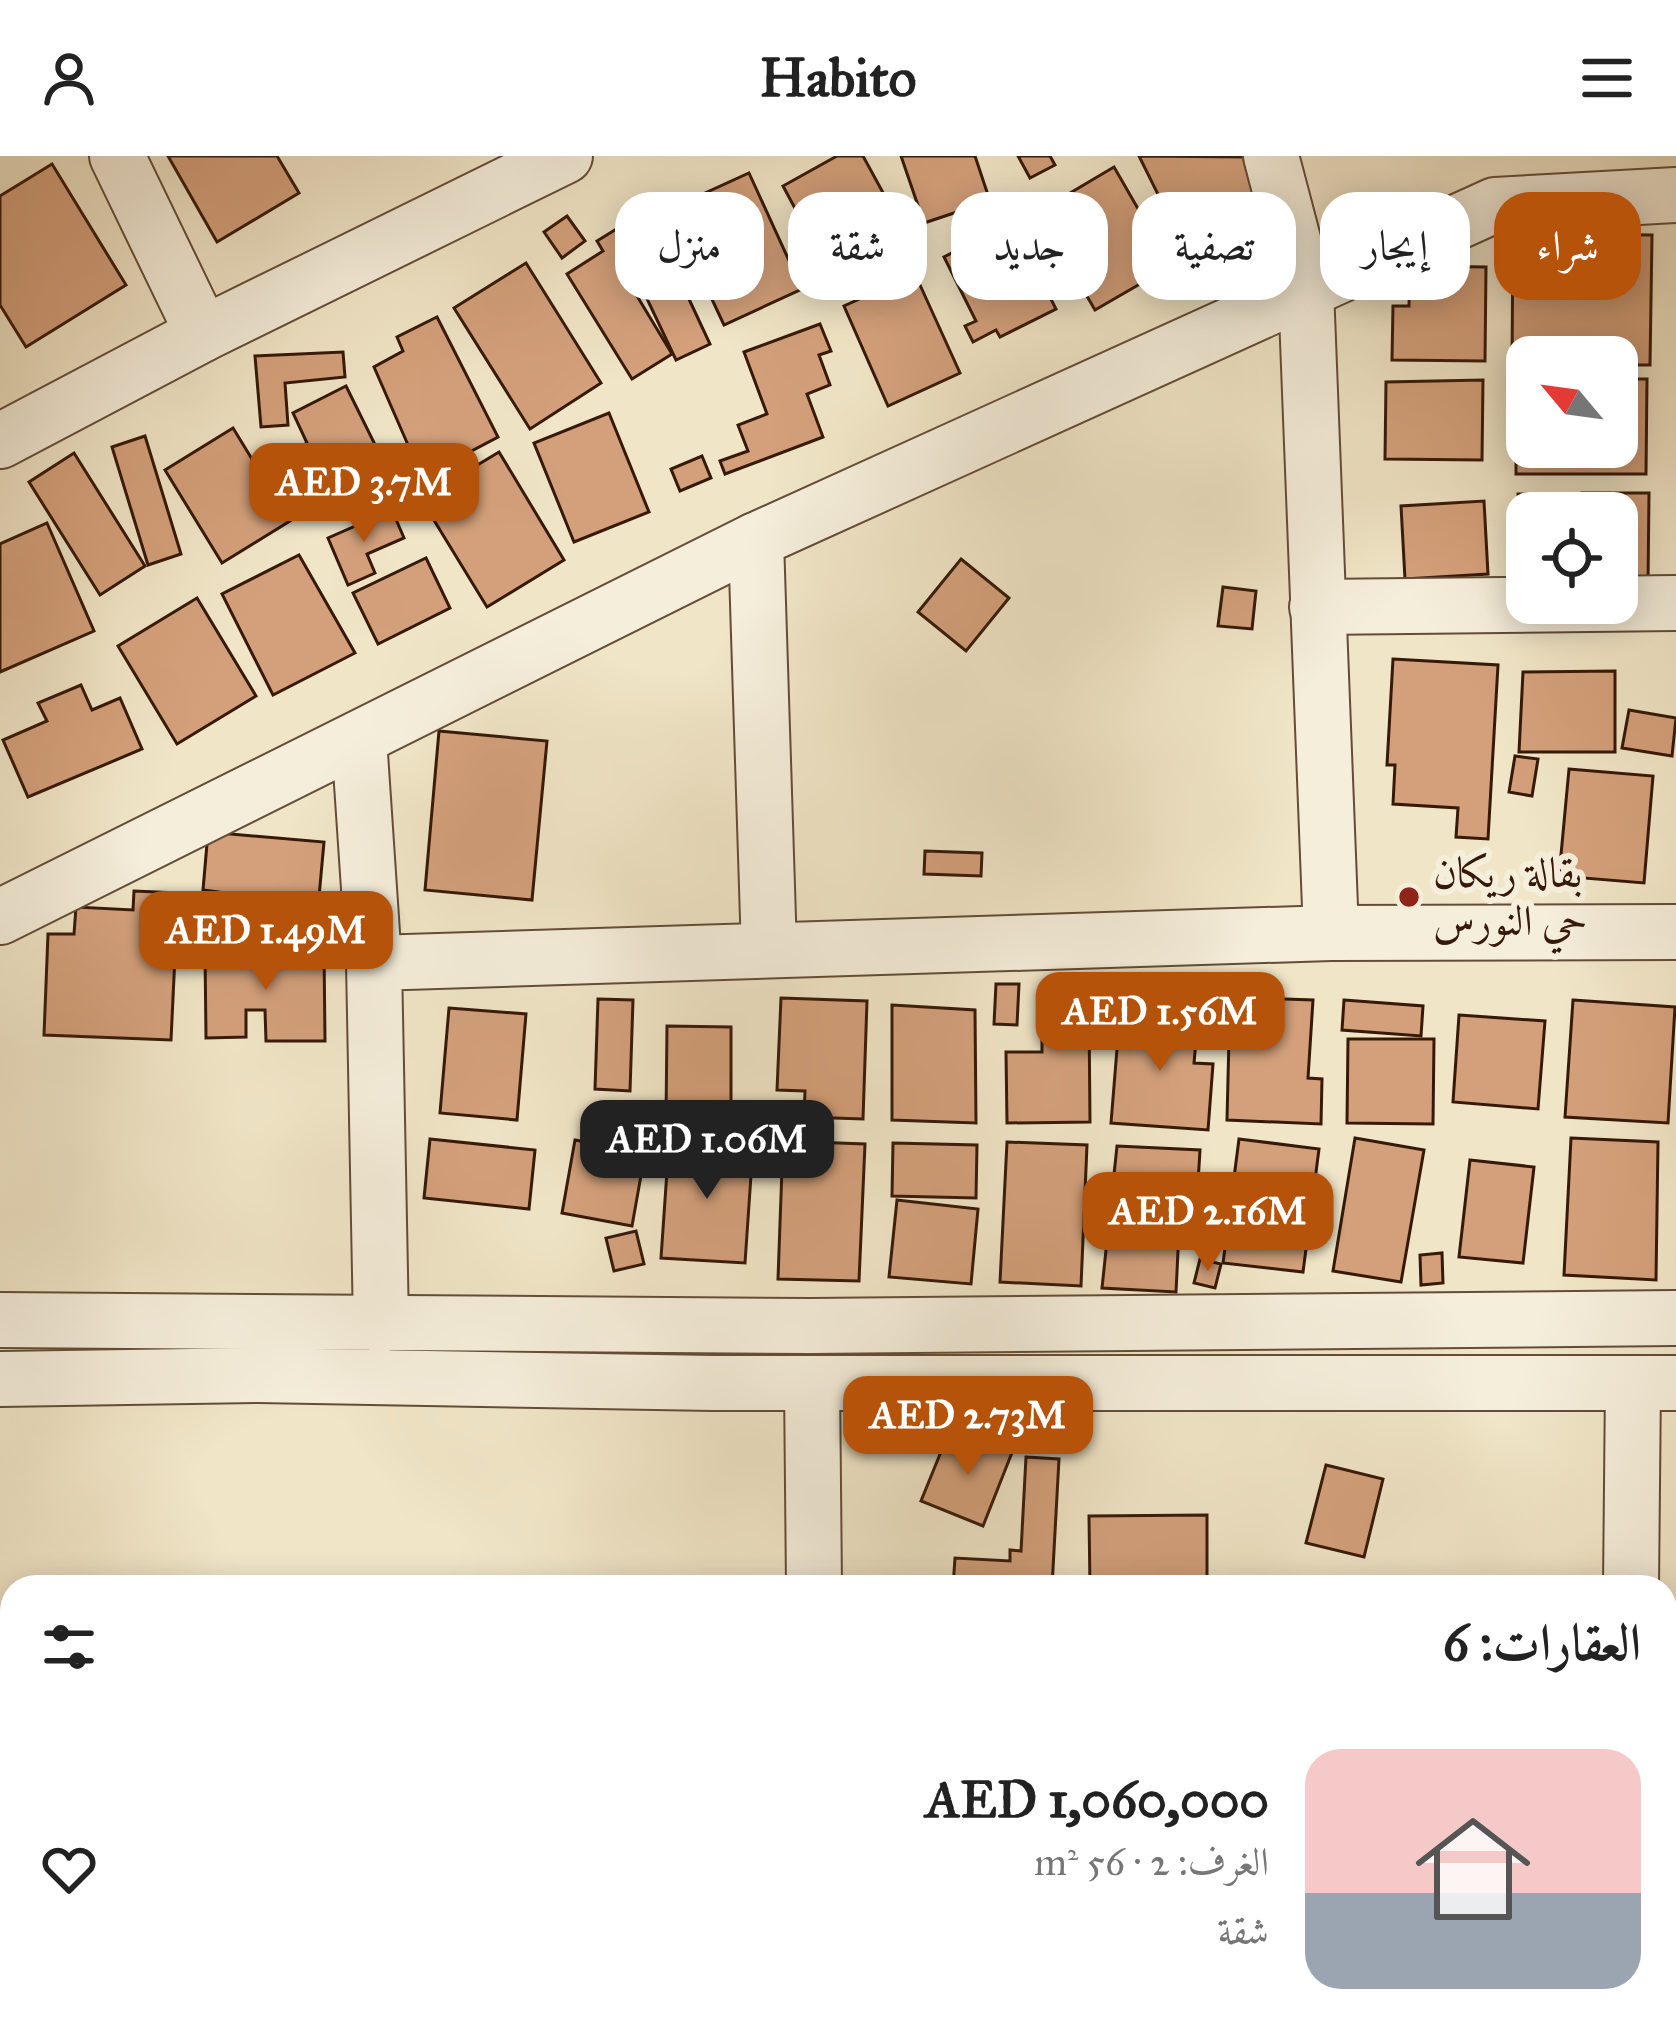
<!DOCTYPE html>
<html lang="ar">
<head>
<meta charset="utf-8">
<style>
  body { margin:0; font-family:"IM FELL Great Primer",Amiri,serif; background:#f6f6f6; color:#222; direction:rtl; height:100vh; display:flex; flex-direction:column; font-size:45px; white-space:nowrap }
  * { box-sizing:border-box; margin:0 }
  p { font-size:39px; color:#767676 }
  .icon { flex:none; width:66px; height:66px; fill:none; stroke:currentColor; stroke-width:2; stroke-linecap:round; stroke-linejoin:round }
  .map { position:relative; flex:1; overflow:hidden; direction:ltr }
  .drawer { position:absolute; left:0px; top:1419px; width:1677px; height:471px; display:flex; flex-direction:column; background:#fff; border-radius:36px 36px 0 0; box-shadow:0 6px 30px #0003; direction:rtl }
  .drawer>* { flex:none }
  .guide { position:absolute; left:36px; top:36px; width:1605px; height:108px; direction:rtl; display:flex; gap:24px }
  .needle { width:78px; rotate:299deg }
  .tools { position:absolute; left:1506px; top:180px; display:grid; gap:24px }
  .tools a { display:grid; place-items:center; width:132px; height:132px; border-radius:24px; background:#fff; box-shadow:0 6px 30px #0003; font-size:60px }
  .price { position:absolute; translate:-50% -102px; padding:0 27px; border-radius:24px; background:#b45309; color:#fff; font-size:39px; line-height:78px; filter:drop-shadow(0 3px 6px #0008) }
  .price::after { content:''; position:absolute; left:50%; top:72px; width:36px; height:27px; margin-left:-18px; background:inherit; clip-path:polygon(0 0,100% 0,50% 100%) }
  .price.current { background:#222; color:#fff }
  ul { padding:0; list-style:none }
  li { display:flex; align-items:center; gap:36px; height:300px; padding:0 36px }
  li+li { border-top:3px solid #e0e0e0 }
  li span { display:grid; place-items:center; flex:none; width:336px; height:240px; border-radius:36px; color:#555 }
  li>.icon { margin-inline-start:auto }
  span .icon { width:144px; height:144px; fill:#fffc; stroke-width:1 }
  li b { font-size:51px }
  h2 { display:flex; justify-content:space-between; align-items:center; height:144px; padding:0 36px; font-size:51px }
  .chip { padding:0 42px; border-radius:36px; background:#fff; box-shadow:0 6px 30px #0003; font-size:42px; line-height:108px }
  .chip.current { background:#b45309; color:#fff }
  header { display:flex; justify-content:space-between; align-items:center; height:156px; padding:0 36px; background:#fff; font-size:54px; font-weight:700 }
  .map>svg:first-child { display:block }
</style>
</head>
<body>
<header><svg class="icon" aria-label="menu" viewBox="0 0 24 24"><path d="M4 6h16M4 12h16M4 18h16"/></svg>Habito<svg class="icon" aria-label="person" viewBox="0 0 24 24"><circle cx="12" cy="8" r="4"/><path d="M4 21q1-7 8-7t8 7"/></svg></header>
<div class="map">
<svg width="1676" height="1888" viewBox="0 0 1676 1888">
  <rect width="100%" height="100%" fill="#f0e5c7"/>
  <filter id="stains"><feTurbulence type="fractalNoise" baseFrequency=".00167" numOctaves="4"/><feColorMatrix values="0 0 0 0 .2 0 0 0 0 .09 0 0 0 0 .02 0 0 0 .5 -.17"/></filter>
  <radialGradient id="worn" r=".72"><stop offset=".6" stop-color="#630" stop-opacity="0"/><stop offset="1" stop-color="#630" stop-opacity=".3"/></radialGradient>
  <!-- building -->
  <g fill="#d3a07b" stroke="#361909" stroke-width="3">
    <polygon points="168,0 277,0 299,37 217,86"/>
    <polygon points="837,0 863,0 911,88 884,103 873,81 825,108 783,30"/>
    <polygon points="901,0 975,0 990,45 924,67"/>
    <polygon points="1018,0 1050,0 1055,9 1030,22"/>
    <polygon points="1139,0 1246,1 1276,62 1191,105"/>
    <polygon points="52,8 126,129 26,191 0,149 0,40"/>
    <polygon points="1114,11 1171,110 1095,154 1038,56"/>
    <polygon points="749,17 802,133 724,169 680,75 713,60 703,38"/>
    <polygon points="644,56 673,104 631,130 672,198 632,223 567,118 603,95 597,85"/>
    <polygon points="567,60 585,85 562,102 544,76"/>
    <polygon points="1012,66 1056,153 1000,181 996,174 973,186 965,170 976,165 944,101"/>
    <polygon points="1513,78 1652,79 1650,209 1617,209 1617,201 1527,201 1527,208 1512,208"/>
    <polygon points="526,107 601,227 530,273 454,152"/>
    <polygon points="1410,110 1486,111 1485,205 1392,204 1393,150 1409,150"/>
    <polygon points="674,111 710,188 676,204 640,128"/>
    <polygon points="915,118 960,217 888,250 844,150"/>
    <polygon points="437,161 498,281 422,321 374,211 403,195 397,181"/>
    <polygon points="820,168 831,195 819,199 830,229 807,238 823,281 725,318 720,305 748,295 738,269 767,258 744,196"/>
    <polygon points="343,196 345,221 285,227 288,269 261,271 255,200"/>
    <polygon points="1516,222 1527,222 1527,291 1617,291 1617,223 1647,223 1646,318 1516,318"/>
    <polygon points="1483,224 1482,304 1385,303 1386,226"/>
    <polygon points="346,230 394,327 326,361 293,295 307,287 293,257"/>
    <polygon points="609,257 649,356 574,386 534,287"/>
    <polygon points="233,272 290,365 222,407 165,314"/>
    <polygon points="145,280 181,398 148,409 112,291"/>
    <polygon points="499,296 564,404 487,451 421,343"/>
    <polygon points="74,297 145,410 100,439 29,326"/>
    <polygon points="702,300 711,322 680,335 671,313"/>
    <polygon points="1582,337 1649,337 1648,428 1617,428 1617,357 1582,357"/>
    <polygon points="1518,338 1556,338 1556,357 1527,357 1527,427 1517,426"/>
    <polygon points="1484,345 1488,418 1405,423 1401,350"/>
    <polygon points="392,354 404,382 367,398 375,417 348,429 328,382"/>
    <polygon points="47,367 94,475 0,516 0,388"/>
    <polygon points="299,399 355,497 273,539 222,438"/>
    <polygon points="426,402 450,452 378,488 353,437"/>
    <polygon points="961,403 1009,442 966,495 918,456"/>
    <polygon points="1223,431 1256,435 1252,473 1218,470"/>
    <polygon points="197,442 256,540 177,588 118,490"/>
    <polygon points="1393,503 1498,509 1488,683 1456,681 1458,652 1393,648 1395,609 1387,609"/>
    <polygon points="1615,515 1615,596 1519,596 1523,516"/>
    <polygon points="81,529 92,554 120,542 142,593 28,641 3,584 47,565 38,547"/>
    <polygon points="1629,554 1676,562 1672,600 1622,592"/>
    <polygon points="439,575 547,585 532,744 425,734"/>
    <polygon points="1515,600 1538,603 1532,640 1509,636"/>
    <polygon points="1569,613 1653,620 1644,727 1559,720"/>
    <polygon points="208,676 324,686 316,774 216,766 219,736 203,734"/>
    <polygon points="925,695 982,697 981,720 924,718"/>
    <polygon points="134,735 178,737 171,884 44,879 48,778 74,778 76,751 133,754"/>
    <polygon points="324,793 325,885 266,885 265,854 246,854 246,881 206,882 205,795"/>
    <polygon points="996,828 1019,828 1017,869 994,868"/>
    <polygon points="1230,841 1313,844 1308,922 1322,923 1321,968 1227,964"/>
    <polygon points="781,842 867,845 863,963 804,961 805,935 777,934"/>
    <polygon points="598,843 633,844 630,935 595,933"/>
    <polygon points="1344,844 1423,850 1421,880 1342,874"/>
    <polygon points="1573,844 1675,851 1668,967 1565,961"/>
    <polygon points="892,849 975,854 976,967 892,964"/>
    <polygon points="449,852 526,858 517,964 440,957"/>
    <polygon points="1120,856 1198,863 1194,907 1213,908 1208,974 1111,967"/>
    <polygon points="1089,858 1090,966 1007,967 1006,896 1042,896 1042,859"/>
    <polygon points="1459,859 1545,865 1538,953 1453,946"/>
    <polygon points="667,870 731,871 731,964 666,963"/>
    <polygon points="1348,883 1434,883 1433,968 1347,967"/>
    <polygon points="1355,982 1424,994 1401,1126 1333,1115"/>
    <polygon points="1571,982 1658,986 1656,1124 1564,1119"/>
    <polygon points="430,983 535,994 529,1053 424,1042"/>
    <polygon points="1239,983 1319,993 1303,1116 1223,1107"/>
    <polygon points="575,984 645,997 632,1070 562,1057"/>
    <polygon points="783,985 865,988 859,1125 778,1123"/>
    <polygon points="669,986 753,990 745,1107 661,1102"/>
    <polygon points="1007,986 1087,989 1081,1130 1000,1126"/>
    <polygon points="893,987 977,989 976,1042 892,1040"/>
    <polygon points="1117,990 1200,994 1195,1076 1179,1075 1176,1136 1102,1132"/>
    <polygon points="1470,1004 1534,1011 1523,1107 1459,1101"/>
    <polygon points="897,1044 978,1053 971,1128 889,1121"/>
    <polygon points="636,1075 644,1108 614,1115 606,1082"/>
    <polygon points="1442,1097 1443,1127 1421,1129 1420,1099"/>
    <polygon points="1200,1103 1221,1108 1215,1132 1194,1127"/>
    <polygon points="976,1279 1013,1294 983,1370 921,1345 947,1281 971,1291"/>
    <polygon points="1026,1301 1059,1303 1052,1431 953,1431 955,1402 1010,1405 1010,1394 1021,1395"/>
    <polygon points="1326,1309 1383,1323 1364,1401 1306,1387"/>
    <polygon points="1207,1359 1207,1431 1090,1431 1089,1360"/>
    <rect x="1285" y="1425" width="113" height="6"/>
    <polygon points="15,1878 98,1878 97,1888 14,1888"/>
    <rect x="129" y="1878" width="90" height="10"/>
    <polygon points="240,1878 305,1878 304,1888 318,1888 240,1888"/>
    <polygon points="1255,1878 1523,1878 1524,1888 1255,1888"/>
  </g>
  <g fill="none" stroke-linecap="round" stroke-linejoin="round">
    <!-- minor casing -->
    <g stroke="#644c38" stroke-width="58">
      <g id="minor">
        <polyline points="117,0 203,178"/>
        <polyline points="1271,0 1306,133 1331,777"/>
        <polyline points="0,285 203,178 565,0"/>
        <polyline points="1317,451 1676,447"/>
        <polyline points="359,583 374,807"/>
        <polyline points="0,761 756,384"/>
        <polyline points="769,794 756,384 1495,49 1676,39"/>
        <polyline points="0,1164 811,1170 1676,1162"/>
        <polyline points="381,1169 374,807 1331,777 1676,776"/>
        <polyline points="0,1223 258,1219 713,1227 1676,1227"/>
        <polyline points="812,1227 814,1431"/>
        <polyline points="1631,1431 1633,1227"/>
        <polyline points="1665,1562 1676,1562"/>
        <polyline points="0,1643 12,1643"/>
        <polyline points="1665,1852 1676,1852"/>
        <polyline points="819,1878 819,1888"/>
        <polyline points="1553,1878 1553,1888"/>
        <polyline points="414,1888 414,1878"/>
        <polyline points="1201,1888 1201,1878"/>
      </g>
    </g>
    <!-- minor -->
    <use href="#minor" stroke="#f5eedb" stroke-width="54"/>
  </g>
  <!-- markers -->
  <circle fill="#8f2418" stroke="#f5eedb" stroke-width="4.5" cx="1409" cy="741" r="12"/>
  <g text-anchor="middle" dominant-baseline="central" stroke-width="12" stroke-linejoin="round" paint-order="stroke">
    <!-- poi labels -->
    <g font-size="42" fill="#361909" stroke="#f5eedb" text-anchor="start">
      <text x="1433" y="717">بقالة ريكان<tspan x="1433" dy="48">حي النورس</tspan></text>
    </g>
  </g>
  <rect width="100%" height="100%" filter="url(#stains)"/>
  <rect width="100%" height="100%" fill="url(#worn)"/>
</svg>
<div class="tools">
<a><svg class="needle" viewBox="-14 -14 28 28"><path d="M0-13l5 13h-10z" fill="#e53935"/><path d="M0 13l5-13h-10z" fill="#767676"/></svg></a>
<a><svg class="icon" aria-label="locate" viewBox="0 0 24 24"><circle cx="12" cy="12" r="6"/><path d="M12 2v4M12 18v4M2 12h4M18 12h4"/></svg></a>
</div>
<b class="price" style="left:364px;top:389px">AED 3.7M</b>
<b class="price" style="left:266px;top:837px">AED 1.49M</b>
<b class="price" style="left:1160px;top:918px">AED 1.56M</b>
<b class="price current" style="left:707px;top:1046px">AED 1.06M</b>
<b class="price" style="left:1208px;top:1118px">AED 2.16M</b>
<b class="price" style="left:968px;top:1322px">AED 2.73M</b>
<div class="guide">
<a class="chip current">شراء</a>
<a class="chip">إيجار</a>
<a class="chip">تصفية</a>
<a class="chip">جديد</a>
<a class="chip">شقة</a>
<a class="chip">منزل</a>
</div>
<section class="drawer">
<h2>العقارات: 6<svg class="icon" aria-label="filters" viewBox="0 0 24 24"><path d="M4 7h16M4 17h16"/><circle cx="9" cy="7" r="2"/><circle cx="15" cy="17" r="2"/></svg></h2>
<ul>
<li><span style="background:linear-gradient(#f6c9c9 60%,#9aa5b1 0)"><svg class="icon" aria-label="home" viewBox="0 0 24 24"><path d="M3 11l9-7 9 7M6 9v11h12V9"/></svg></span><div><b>AED 1,060,000</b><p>الغرف: 2 · 56 m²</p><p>شقة</p></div><svg class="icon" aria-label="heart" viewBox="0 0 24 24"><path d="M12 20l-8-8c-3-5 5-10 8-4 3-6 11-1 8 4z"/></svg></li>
</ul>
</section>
</div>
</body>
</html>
